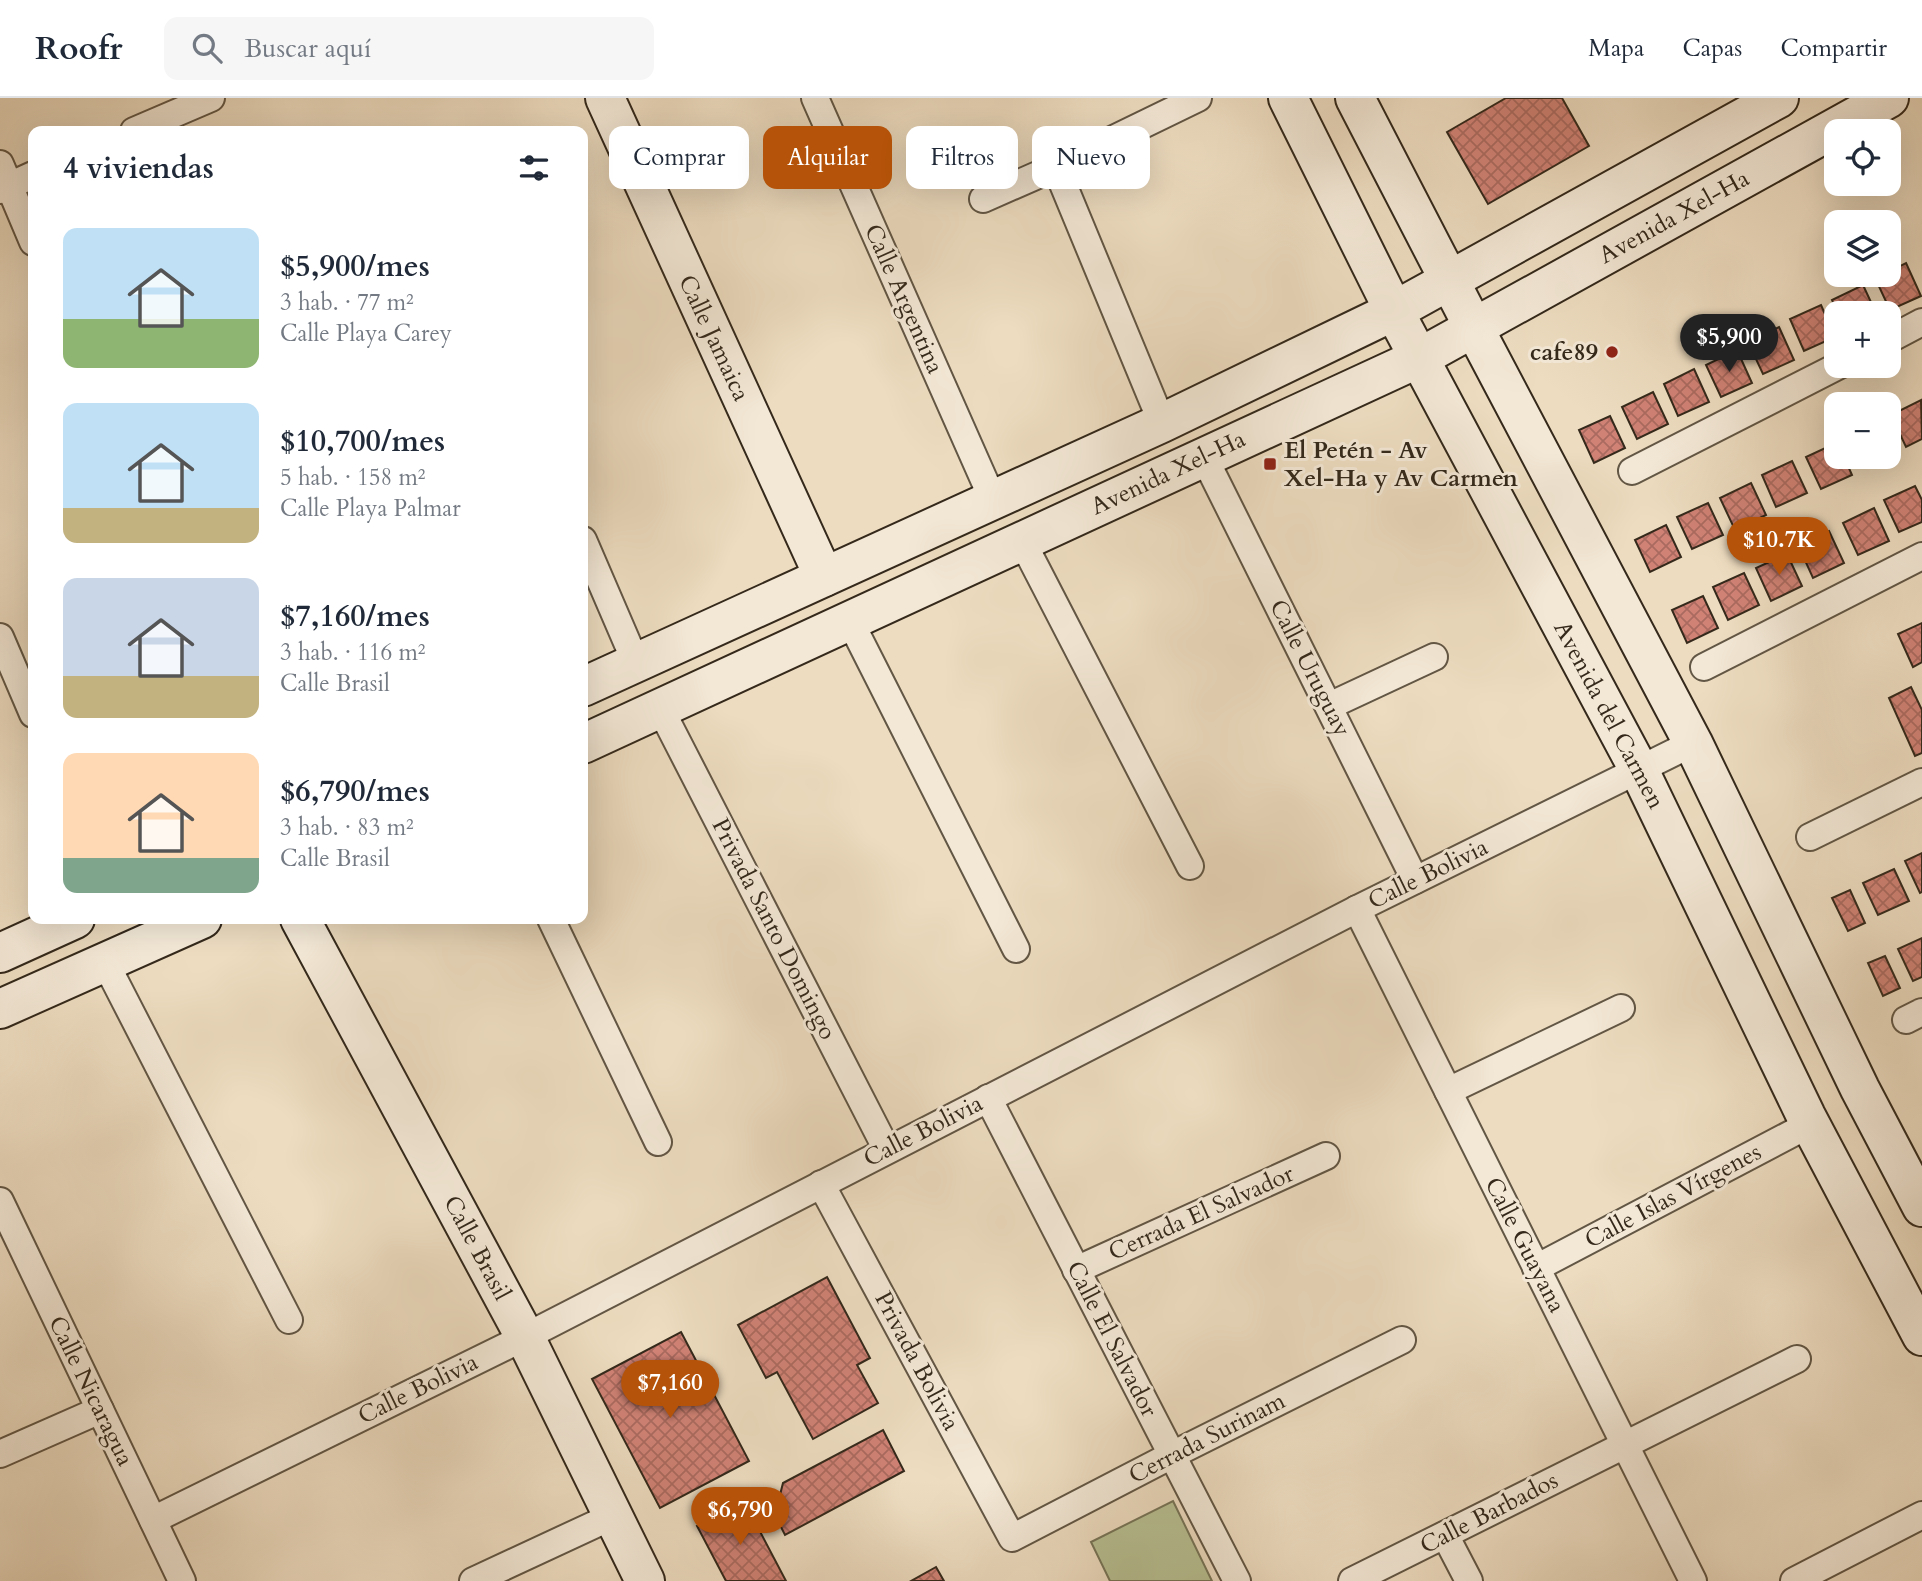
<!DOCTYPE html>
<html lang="es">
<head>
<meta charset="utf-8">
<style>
  body { margin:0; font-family:Cardo,serif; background:#f6f6f7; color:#1f2937; height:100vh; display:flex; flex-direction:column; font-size:26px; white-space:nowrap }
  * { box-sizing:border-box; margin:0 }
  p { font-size:23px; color:#747a83 }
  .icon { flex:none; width:38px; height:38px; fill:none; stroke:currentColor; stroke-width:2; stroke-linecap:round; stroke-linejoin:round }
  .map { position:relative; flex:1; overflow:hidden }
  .panel { position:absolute; left:28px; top:28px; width:560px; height:798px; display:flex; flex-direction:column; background:#fff; border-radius:14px; box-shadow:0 7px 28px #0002 }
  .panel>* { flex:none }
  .hud { position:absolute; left:609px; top:28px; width:665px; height:63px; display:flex; gap:14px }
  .tools { position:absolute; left:1824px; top:21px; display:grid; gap:14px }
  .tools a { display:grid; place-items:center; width:77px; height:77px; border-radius:14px; background:#fff; box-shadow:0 7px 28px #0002; font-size:35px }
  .price { position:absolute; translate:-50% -60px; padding:0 16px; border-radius:24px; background:#b45309; color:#fff; font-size:23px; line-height:46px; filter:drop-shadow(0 2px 4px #0008) }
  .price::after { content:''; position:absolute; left:50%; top:42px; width:21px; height:16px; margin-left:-10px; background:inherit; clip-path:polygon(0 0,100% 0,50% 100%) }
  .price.active { background:#222; color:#fff }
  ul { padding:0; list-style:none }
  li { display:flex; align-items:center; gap:21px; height:175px; padding:0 35px }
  li span { display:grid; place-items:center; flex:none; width:196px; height:140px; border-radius:14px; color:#555 }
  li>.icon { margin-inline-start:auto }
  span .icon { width:84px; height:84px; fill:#fffc; stroke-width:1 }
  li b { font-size:30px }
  h2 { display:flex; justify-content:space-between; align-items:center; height:84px; padding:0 35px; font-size:30px }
  .pill { padding:0 24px; border-radius:14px; background:#fff; box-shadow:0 7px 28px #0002; font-size:24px; line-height:63px }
  .pill.active { background:#b45309; color:#fff }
  header { display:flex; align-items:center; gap:42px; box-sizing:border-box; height:98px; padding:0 35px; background:#fff; border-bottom:2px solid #e0e1e3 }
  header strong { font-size:33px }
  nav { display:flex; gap:38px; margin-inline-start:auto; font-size:24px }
  .search { width:490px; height:63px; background:#f6f6f7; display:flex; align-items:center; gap:18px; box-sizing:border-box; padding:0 24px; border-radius:14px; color:#747a83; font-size:26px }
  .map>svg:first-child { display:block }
</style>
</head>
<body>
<header>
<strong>Roofr</strong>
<div class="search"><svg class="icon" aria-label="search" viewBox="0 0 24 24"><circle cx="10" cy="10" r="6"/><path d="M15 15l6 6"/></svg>Buscar aquí</div>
<nav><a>Mapa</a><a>Capas</a><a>Compartir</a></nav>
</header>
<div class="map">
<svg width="1922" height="1483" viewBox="0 0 1922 1483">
  <defs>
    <pattern id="building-cross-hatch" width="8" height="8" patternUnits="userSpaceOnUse" patternTransform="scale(1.75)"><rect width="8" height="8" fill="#d08275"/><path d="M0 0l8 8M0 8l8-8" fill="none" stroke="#aa6a5f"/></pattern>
  </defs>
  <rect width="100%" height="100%" fill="#eddcc0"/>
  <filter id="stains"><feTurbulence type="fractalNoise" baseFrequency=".00286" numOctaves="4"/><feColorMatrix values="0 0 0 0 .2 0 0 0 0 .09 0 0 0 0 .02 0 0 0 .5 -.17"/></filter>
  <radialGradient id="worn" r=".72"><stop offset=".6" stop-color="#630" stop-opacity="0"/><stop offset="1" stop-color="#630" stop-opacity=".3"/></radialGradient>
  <!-- garden -->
  <polygon fill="#b7c093" stroke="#767457" stroke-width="2" points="1173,1403 1212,1483 1110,1483 1091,1444"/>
  <!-- building -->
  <g fill="url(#building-cross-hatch)" stroke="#34291b" stroke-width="2">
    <polygon points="1506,0 1562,0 1589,48 1488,106 1447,34"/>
    <polygon points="1906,165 1921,198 1890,212 1875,180 1888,177 1888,174"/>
    <polygon points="1863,187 1876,215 1838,215 1832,202"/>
    <polygon points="1821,207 1835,239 1804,253 1790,221"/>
    <polygon points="1779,229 1794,262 1763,276 1748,244"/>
    <polygon points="1737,252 1752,285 1721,299 1706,267"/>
    <polygon points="1694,271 1709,304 1678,318 1664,286"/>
    <polygon points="1653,294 1668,326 1637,341 1622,309"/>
    <polygon points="1921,302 1922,341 1906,349 1891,317"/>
    <polygon points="1610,318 1625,350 1594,365 1579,332"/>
    <polygon points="1836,345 1836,359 1844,359 1852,377 1821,391 1806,359"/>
    <polygon points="1858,359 1884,359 1863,369"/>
    <polygon points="1792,363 1807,395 1776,409 1762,377"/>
    <polygon points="1751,385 1766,417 1735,432 1720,400"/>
    <polygon points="1915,388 1922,402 1922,424 1899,434 1884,402"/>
    <polygon points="1708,405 1723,437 1692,451 1677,419"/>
    <polygon points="1874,410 1889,443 1858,457 1843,425"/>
    <polygon points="1666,427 1681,459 1650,474 1635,442"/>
    <polygon points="1829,433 1844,465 1813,480 1798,447"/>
    <polygon points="1787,456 1802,488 1771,503 1756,470"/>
    <polygon points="1744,475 1759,507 1728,522 1713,489"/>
    <polygon points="1703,498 1718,530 1687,545 1672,512"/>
    <polygon points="1922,525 1922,564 1913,569 1898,536"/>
    <polygon points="1911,589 1922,612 1922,655 1915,658 1889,600"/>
    <polygon points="1922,755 1922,794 1920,795 1905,763"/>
    <polygon points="1894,771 1909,803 1878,817 1863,785"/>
    <polygon points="1850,792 1865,825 1848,833 1832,800"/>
    <polygon points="1922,840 1922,879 1913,883 1898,851"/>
    <polygon points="1885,858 1900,890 1883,898 1868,865"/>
    <polygon points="827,1179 870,1260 857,1267 878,1305 813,1341 777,1274 766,1280 738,1227"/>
    <polygon points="681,1234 749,1363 660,1410 592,1281"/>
    <polygon points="883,1332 904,1373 785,1437 775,1417 783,1385"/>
    <polygon points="744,1403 786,1483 726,1483 697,1428"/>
    <polygon points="936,1469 944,1483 911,1483"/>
  </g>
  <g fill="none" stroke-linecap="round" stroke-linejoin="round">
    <!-- street casing -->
    <g stroke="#625644" stroke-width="30">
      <g id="street">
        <polyline points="815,0 993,402"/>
        <polyline points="134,33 211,0"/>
        <polyline points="0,66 33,144"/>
        <polyline points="1056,69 1162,325"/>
        <polyline points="0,92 33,77"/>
        <polyline points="983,101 1056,69 1198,0"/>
        <polyline points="1888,242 1922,224"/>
        <polyline points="1204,359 1415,782"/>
        <polyline points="1632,373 1838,268"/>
        <polyline points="583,442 636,565"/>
        <polyline points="1022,443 1190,768"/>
        <polyline points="850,523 1016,851"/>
        <polyline points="0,539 33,616"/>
        <polyline points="1704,569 1922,458"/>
        <polyline points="1329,608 1434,559"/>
        <polyline points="660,610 887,1052"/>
        <polyline points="1810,739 1922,684"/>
        <polyline points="1357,811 1693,1483"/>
        <polyline points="551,821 658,1044"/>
        <polyline points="105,864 289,1222"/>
        <polyline points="1906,922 1922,914"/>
        <polyline points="1448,993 1621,910"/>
        <polyline points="988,1000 1237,1483"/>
        <polyline points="821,1086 1012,1440 1172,1357 1402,1242"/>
        <polyline points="0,1103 182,1483"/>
        <polyline points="1536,1170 1810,1026"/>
        <polyline points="1076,1172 1326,1058"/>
        <polyline points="0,1356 100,1312"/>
        <polyline points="153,1422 525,1239 1357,811 1693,645"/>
        <polyline points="1445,1437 1469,1483"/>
        <polyline points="473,1483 613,1418"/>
        <polyline points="1352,1483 1797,1261"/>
        <polyline points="1794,1483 1922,1417"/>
      </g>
    </g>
    <!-- secondary casing -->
    <g stroke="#34291b" stroke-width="42">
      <g id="secondary">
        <polyline points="605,0 824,479"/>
        <polyline points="1288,0 1394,213 1639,672 1806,1018 1922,1238"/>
        <polyline points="1355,0 1474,230 1693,645 1860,991 1922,1109"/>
        <polyline points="583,589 1162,325 1394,213 1779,0"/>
        <polyline points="583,646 1419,260 1889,0"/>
        <polyline points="300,821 525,1239 645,1483"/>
        <polyline points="0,855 75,821"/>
        <polyline points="0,911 202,821"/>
      </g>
    </g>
    <!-- street -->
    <use href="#street" stroke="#f3e8d6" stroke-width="26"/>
    <!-- secondary -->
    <use href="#secondary" stroke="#f3e8d6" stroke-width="38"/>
  </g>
  <!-- markers -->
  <g fill="#8f2418" stroke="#f3e8d6" stroke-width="2.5">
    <circle cx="1612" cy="254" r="7"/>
    <rect x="1263" y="359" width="14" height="14" rx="3.5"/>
  </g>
  <g text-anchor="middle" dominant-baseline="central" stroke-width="6" stroke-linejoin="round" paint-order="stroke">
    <!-- street labels -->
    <g font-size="24" fill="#34291b" stroke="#f3e8d6">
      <text transform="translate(1674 119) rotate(-29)">Avenida Xel-Ha</text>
      <text transform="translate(904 201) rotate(66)">Calle Argentina</text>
      <text transform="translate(714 240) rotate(65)">Calle Jamaica</text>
      <text transform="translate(1168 375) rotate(-25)">Avenida Xel-Ha</text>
      <text transform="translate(1310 570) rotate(63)">Calle Uruguay</text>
      <text transform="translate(1609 617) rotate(62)">Avenida del Carmen</text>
      <text transform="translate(1428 776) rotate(-26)">Calle Bolivia</text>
      <text transform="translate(774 831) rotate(63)">Privada Santo Domingo</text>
      <text transform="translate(923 1033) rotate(-27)">Calle Bolivia</text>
      <text transform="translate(1673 1098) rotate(-28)">Calle Islas Vírgenes</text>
      <text transform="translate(1201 1115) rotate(-24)">Cerrada El Salvador</text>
      <text transform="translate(1525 1147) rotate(63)">Calle Guayana</text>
      <text transform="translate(477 1150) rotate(62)">Calle Brasil</text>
      <text transform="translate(1112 1241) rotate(63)">Calle El Salvador</text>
      <text transform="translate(917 1263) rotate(62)">Privada Bolivia</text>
      <text transform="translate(418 1291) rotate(-26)">Calle Bolivia</text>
      <text transform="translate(91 1293) rotate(64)">Calle Nicaragua</text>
      <text transform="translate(1207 1340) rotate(-27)">Cerrada Surinam</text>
      <text transform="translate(1489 1415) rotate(-27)">Calle Barbados</text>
    </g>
    <!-- poi labels -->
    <g font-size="24" font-weight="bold" fill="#34291b" stroke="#f3e8d6" text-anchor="end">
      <text x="1598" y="254">cafe89</text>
      <text x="1284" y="352" text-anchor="start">El Petén - Av<tspan x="1284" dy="28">Xel-Ha y Av Carmen</tspan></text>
    </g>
  </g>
  <rect width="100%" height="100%" filter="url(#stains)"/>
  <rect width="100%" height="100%" fill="url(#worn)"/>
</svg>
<div class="tools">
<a><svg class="icon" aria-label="locate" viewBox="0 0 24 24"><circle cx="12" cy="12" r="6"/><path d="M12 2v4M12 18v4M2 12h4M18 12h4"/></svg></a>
<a><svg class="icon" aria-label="layers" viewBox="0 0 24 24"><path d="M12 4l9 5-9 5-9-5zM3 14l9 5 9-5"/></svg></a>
<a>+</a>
<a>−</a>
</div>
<b class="price active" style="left:1729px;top:276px">$5,900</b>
<b class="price" style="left:1779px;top:479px">$10.7K</b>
<b class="price" style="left:670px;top:1322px">$7,160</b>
<b class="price" style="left:740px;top:1449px">$6,790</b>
<div class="hud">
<a class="pill">Comprar</a>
<a class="pill active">Alquilar</a>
<a class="pill">Filtros</a>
<a class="pill">Nuevo</a>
</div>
<section class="panel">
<h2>4 viviendas<svg class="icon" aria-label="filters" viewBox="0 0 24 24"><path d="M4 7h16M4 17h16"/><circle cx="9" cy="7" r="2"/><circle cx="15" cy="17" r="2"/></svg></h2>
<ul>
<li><span style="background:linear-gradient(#bfe0f5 65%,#8fb573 0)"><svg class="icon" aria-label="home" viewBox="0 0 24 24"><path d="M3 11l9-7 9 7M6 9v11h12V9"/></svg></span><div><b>$5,900/mes</b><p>3 hab. · 77 m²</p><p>Calle Playa Carey</p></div></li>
<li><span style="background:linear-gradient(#bfe0f5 75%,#c2b280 0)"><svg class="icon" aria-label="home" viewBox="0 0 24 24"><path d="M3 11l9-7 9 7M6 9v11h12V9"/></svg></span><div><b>$10,700/mes</b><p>5 hab. · 158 m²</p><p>Calle Playa Palmar</p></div></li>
<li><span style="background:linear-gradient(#c9d6e8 70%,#c2b280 0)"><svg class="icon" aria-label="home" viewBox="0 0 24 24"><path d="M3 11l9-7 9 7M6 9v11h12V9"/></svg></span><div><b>$7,160/mes</b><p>3 hab. · 116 m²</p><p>Calle Brasil</p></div></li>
<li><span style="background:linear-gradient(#ffd9b3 75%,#7fa58c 0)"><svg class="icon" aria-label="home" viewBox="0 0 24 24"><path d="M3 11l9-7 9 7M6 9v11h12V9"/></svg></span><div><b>$6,790/mes</b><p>3 hab. · 83 m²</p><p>Calle Brasil</p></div></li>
</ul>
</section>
</div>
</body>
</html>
